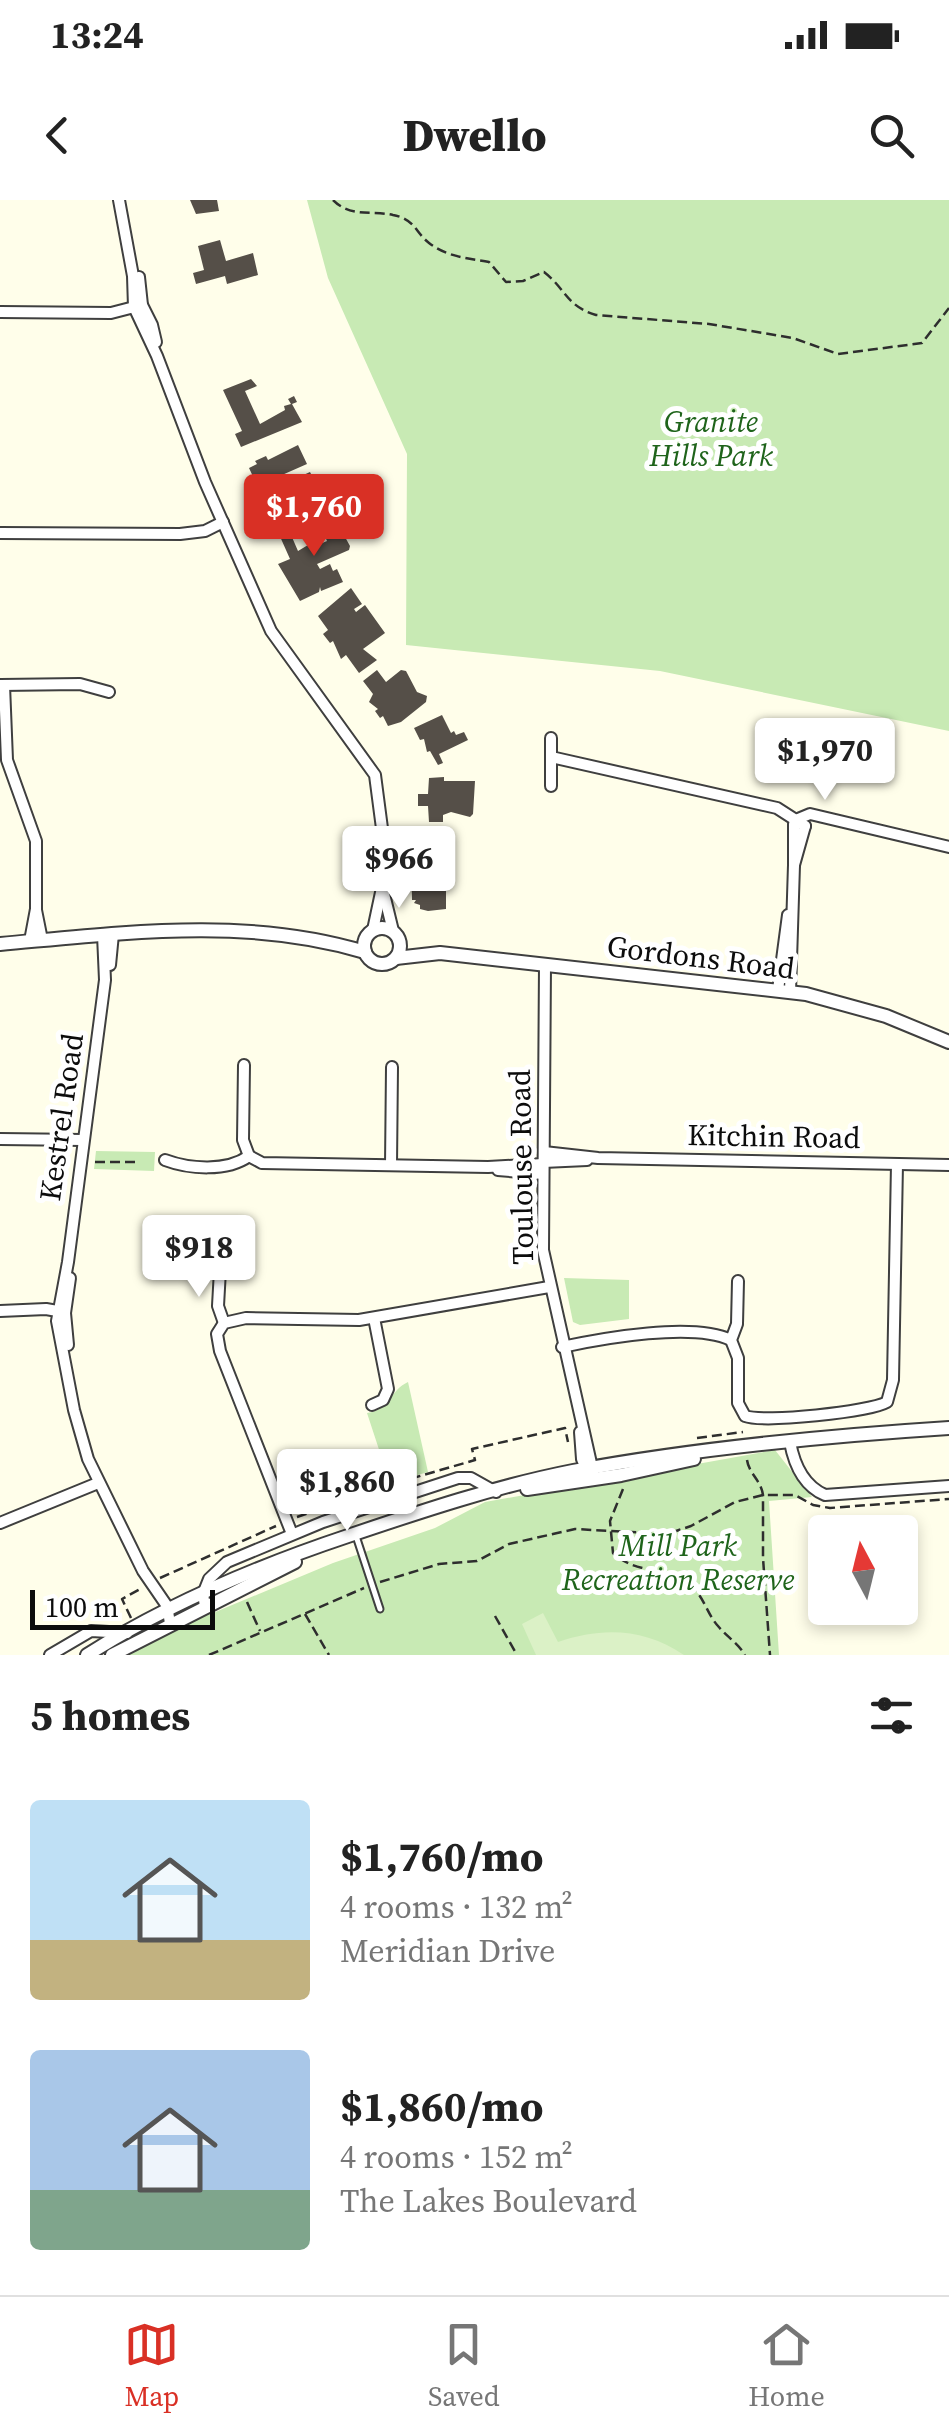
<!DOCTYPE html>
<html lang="en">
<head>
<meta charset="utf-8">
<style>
  body { margin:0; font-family:"Source Serif 4",serif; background:#f2f2f2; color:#222; height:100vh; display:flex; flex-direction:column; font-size:38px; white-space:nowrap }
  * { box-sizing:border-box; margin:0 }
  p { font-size:32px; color:#767676 }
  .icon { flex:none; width:55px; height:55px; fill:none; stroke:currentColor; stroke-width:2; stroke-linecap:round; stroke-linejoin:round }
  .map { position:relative; height:1455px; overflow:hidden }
  .panel { display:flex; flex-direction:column; background:#fff; flex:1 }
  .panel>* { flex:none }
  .needle { width:65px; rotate:353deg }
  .tools { position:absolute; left:808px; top:1315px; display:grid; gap:20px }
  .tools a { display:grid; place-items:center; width:110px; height:110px; border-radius:10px; background:#fff; box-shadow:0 5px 15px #0003; font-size:50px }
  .scale { position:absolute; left:30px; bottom:25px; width:185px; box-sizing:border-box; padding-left:10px; border:5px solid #0c0c0c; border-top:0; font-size:28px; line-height:35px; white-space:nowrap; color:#0c0c0c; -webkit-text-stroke:8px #fff; paint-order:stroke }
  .price { position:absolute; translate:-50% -85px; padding:0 22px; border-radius:10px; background:#fff; color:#222; font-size:32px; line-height:65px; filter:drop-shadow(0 2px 5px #0008) }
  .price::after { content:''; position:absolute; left:50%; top:60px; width:30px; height:22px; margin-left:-15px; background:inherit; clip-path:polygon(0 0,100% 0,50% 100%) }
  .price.active { background:#d93025; color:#fff }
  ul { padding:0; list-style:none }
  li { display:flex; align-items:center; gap:30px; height:250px; padding:0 30px }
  li span { display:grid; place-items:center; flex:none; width:280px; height:200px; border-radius:10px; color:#555 }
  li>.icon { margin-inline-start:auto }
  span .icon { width:120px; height:120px; fill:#fffc; stroke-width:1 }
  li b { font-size:42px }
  h2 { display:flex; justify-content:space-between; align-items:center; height:120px; padding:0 30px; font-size:42px }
  .status { display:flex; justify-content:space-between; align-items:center; height:70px; padding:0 50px; background:#fff; direction:ltr }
  .status svg { height:28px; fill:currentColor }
  header { display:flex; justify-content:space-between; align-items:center; height:130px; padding:0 30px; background:#fff; font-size:45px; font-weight:800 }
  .menu { display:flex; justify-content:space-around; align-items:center; height:140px; border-top:2px solid #e0e0e0; background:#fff; font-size:28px; color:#767676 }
  .menu a { display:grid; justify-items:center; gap:5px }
  .menu .active { color:#d93025 }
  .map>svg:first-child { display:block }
</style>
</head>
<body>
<div class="status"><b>13:24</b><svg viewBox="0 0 49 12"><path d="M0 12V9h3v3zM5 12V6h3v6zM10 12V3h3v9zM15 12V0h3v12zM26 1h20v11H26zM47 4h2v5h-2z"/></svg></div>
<header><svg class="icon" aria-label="back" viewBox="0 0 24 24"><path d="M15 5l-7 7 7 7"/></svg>Dwello<svg class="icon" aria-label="search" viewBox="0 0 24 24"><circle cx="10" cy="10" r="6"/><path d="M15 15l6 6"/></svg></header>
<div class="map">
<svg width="949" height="1455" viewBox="0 0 949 1455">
  <rect width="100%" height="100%" fill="#fffeea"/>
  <!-- green -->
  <g fill="#c8eab4">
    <polygon points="307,0 949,0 949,531 660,471 406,445 407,254 328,78"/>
    <polygon points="96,951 155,952 154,971 94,969"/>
    <polygon points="564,1078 629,1080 629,1119 580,1125 573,1122"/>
    <path d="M408,1182L428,1272L390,1283L367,1213C390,1210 390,1190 408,1182Z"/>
    <polygon points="775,1250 812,1297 769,1301 779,1455 118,1455 183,1421 213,1413 333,1363 435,1328 485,1302"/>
  </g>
  <!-- pitch -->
  <path fill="#dbf1c6" d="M543,1413L558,1442C602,1427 644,1428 684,1455H536L522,1424Z"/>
  <!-- building -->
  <g fill="#554f48">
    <polygon points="190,0 217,0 219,11 196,14"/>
    <polygon points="220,40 226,61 253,53 258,75 227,84 225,76 196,84 193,73 204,70 198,46"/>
    <polygon points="251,179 257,186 245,191 260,224 285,210 284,206 291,204 288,199 294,196 297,202 292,204 302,222 241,247 235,234 242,231 223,190"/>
    <polygon points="298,245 307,264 282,275 286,283 310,272 319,290 274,310 262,282 257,285 249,268 257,264 255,261 266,256 268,260"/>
    <polygon points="329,308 350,346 349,350 317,364 320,369 330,364 333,371 337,369 343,382 321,391 320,387 319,392 300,401 278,364 290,359 278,332 288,328 298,351 313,342 315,346 327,341 315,314"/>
    <polygon points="351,388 362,404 354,409 356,412 365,405 385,433 363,449 377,460 359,473 346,455 341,459 333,441 330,443 323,434 328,430 318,416"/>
    <polygon points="377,470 386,482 401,470 406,471 417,492 427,496 426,502 401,522 388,526 383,516 380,518 375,511 378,509 369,502 373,494 363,481"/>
    <polygon points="442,515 451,533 454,531 456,535 464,532 468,540 439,554 443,563 438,565 430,551 427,552 424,539 420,540 414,528"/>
    <polygon points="444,577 444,581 475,581 473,614 470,617 451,612 443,615 443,622 429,622 428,606 418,606 418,594 428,594 429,578"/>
    <polygon points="429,646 429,675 446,678 446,709 428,711 420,709 420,705 414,703 416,700 412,700 411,647"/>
  </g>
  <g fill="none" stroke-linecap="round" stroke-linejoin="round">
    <!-- service casing -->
    <g stroke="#3f3f3f" stroke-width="9">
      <polyline id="service" points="356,1336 380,1409"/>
    </g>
    <!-- minor casing -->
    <g stroke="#3f3f3f" stroke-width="14">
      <g id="minor">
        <polyline points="119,0 133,76 134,107 157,156 205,282 271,431 375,575 383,636"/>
        <polyline points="139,77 142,105 152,125 156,142"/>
        <polyline points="0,112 111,113 142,105"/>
        <polyline points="0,333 180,334 205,331 223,322"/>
        <polyline points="1,485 80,484 109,492"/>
        <polyline points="4,485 7,560 36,641 36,709 30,741"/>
        <polyline points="551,557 777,608 805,626"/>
        <polyline points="551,586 551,538"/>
        <polyline points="794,665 794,624 798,619 810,614 949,647"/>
        <polyline points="384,694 393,731"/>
        <polyline points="36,710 42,740"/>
        <polyline points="373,730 383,683 383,632"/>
        <polyline points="103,735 105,780 68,1062 57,1121 74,1210 88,1259 143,1371 167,1406 170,1423"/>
        <polyline points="110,765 113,734"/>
        <polyline points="545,765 543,1050 593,1272"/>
        <polyline points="778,790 788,715"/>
        <polyline points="790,792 794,665 805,626"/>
        <polyline points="244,865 243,940 249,956"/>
        <polyline points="0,939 83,940"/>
        <polyline points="544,952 598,958 949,965"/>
        <path d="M165,960C189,969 227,972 249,956L262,963L488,967L543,964"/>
        <polyline points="543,962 587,960"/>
        <polyline points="391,965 392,867"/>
        <polyline points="498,970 543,974"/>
        <polyline points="220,1070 218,1106 224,1123"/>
        <path d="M738,1081L737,1124L731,1140L738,1158V1203L745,1216C764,1223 869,1212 887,1202L893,1180L897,964"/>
        <polyline points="0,1111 46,1109 63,1112"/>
        <polyline points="68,1145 65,1113 70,1078"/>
        <path d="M562,1147C604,1138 693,1122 731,1140"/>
        <polyline points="372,1205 383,1200 388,1189 374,1118"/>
        <polyline points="580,1232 582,1259 588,1273"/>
        <path d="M790,1242C794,1264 804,1286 825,1295L949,1286"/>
        <polyline points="0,1323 98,1283"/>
        <polyline points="292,1334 220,1151 217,1134 224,1123 246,1118 359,1120 549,1087"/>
        <polyline points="205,1406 203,1394 209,1379 227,1362 323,1322 458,1278 471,1278 496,1292"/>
        <polyline points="50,1455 91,1431 127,1433"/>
      </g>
    </g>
    <!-- tertiary casing -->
    <g stroke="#3f3f3f" stroke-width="16">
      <g id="tertiary">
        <circle cx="382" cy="746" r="18"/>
        <path d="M0,744C122,733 246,716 365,752"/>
        <polyline points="396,758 440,753 806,794 886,816 949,842"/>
        <polyline points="527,1289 621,1275 694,1259"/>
        <path d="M87,1455C168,1404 258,1366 348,1336C422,1311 497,1286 573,1271C697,1248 824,1236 949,1228"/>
        <polyline points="112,1455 295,1362"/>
      </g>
    </g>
    <!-- path -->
    <g stroke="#2e2e2e" stroke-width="2.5" stroke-dasharray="10 5" stroke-linecap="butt">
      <path d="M333,0C351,18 371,10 393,15C415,19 415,32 429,43C447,57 467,58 489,62L506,82L523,81L544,72C566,89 566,106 596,115L709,124L793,138L838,154L922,143L949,108"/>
      <polyline points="95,962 139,962"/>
      <polyline points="697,1238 743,1232"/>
      <path d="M747,1260C749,1274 761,1280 763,1295V1358L770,1455"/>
      <path d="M623,1289L610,1321L613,1353C634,1373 661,1367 686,1382C703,1392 706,1413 718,1426C727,1437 738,1443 745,1455"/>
      <polyline points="297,1317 389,1285 475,1260 472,1249 565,1228 568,1242"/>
      <polyline points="160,1378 276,1326"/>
      <polyline points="380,1382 439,1364 477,1361 509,1344 575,1329 667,1334 691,1326 735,1302 763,1295 795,1295 813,1305 830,1308 949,1299"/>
      <polyline points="247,1402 260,1431"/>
      <polyline points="305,1414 329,1455"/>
      <polyline points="495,1416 517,1455"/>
      <polyline points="131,1418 122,1399 140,1389"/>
      <polyline points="209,1455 364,1388"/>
    </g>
    <!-- service -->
    <use href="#service" stroke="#fff" stroke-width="5"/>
    <!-- minor -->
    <use href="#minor" stroke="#fff" stroke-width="10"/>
    <!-- tertiary -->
    <use href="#tertiary" stroke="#fff" stroke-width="12"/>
  </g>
  <g text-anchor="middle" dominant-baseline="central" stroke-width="10" stroke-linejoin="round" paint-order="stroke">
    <!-- park labels -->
    <g font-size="30" font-style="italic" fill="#1f641b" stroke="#fff">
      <text x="711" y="221">Granite<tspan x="711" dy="34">Hills Park</tspan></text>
      <text x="678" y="1345">Mill Park<tspan x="678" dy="34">Recreation Reserve</tspan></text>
    </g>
    <!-- street labels -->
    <g font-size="30" fill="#0c0c0c" stroke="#fff">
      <text transform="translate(701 757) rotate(7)">Gordons Road</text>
      <text transform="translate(61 917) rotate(-82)">Kestrel Road</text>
      <text transform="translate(774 936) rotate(1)">Kitchin Road</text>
      <text transform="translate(521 967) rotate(-91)">Toulouse Road</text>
    </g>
  </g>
</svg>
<div class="tools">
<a><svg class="needle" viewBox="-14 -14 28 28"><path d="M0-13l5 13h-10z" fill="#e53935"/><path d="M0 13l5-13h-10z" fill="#767676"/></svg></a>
</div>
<div class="scale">100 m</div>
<b class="price active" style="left:314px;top:359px">$1,760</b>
<b class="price" style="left:825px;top:603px">$1,970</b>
<b class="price" style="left:399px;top:711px">$966</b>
<b class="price" style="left:199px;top:1100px">$918</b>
<b class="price" style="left:347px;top:1334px">$1,860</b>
</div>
<section class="panel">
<h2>5 homes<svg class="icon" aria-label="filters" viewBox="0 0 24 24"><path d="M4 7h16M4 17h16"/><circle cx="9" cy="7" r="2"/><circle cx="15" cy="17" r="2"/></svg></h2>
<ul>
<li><span style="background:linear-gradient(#bfe0f5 70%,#c2b280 0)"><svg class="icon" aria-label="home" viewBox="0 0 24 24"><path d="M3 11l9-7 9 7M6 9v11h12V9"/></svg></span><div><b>$1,760/mo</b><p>4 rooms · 132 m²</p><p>Meridian Drive</p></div></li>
<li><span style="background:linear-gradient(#a9c7e8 70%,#7fa58c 0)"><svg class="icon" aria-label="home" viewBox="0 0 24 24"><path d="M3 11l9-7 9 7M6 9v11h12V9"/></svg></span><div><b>$1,860/mo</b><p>4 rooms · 152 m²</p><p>The Lakes Boulevard</p></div></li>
</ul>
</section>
<nav class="menu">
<a class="active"><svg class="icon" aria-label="map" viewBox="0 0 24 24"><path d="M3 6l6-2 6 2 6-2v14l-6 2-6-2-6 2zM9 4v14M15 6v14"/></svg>Map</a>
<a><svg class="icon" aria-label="saved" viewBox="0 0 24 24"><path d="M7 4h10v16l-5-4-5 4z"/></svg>Saved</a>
<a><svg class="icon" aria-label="home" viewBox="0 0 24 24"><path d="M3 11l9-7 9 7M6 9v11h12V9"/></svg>Home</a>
</nav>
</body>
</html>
